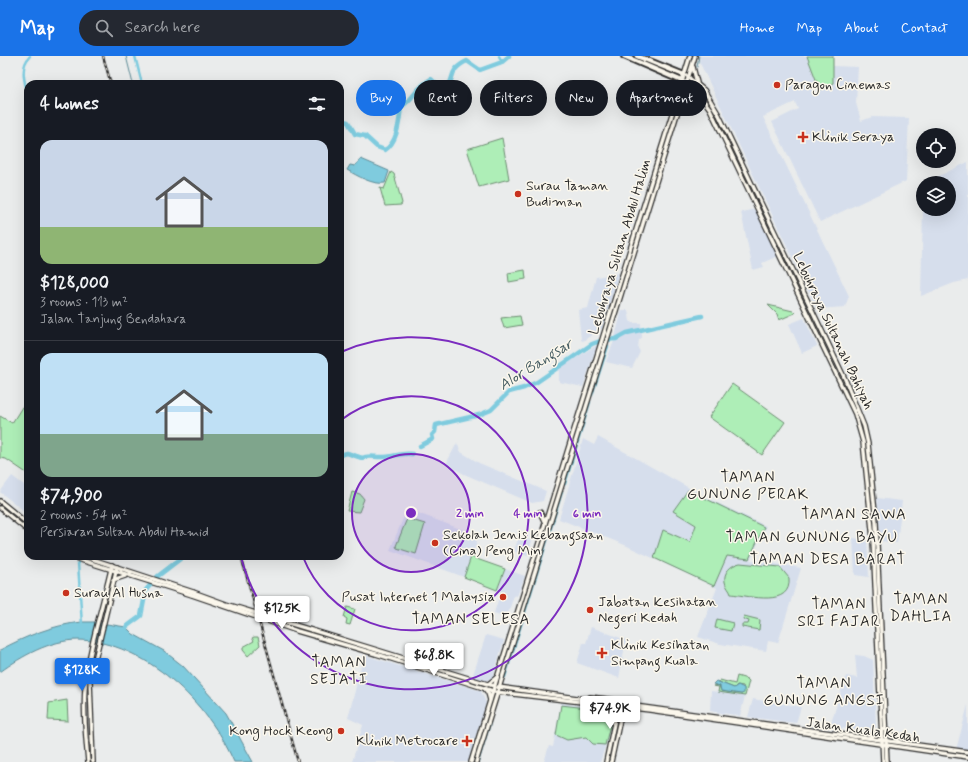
<!DOCTYPE html>
<html lang="en">
<head>
<meta charset="utf-8">
<style>
  body { margin:0; font-family:Mynerve,sans-serif; background:#242831; color:#f1f3f6; height:100vh; display:flex; flex-direction:column; font-size:15px; white-space:nowrap }
  * { box-sizing:border-box; margin:0 }
  p { font-size:13px; color:#9ea1a6 }
  .icon { flex:none; width:22px; height:22px; fill:none; stroke:currentColor; stroke-width:2; stroke-linecap:round; stroke-linejoin:round }
  .map { position:relative; flex:1; overflow:hidden }
  .side { position:absolute; left:24px; top:24px; width:320px; height:480px; display:flex; flex-direction:column; background:#171b24; border-radius:12px; box-shadow:0 4px 16px #0002 }
  .side>* { flex:none }
  .hud { position:absolute; left:356px; top:24px; width:380px; height:36px; display:flex; gap:8px }
  .tools { position:absolute; left:916px; top:72px; display:grid; gap:8px }
  .tools a { display:grid; place-items:center; width:40px; height:40px; border-radius:50%; background:#171b24; box-shadow:0 4px 16px #0002; font-size:20px }
  .price { position:absolute; translate:-50% -34px; padding:0 9px; border-radius:4px; background:#fff; color:#222; font-size:13px; line-height:26px; filter:drop-shadow(0 1px 2px #0008) }
  .price::after { content:''; position:absolute; left:50%; top:24px; width:12px; height:9px; margin-left:-6px; background:inherit; clip-path:polygon(0 0,100% 0,50% 100%) }
  .price.active { background:#1a73e8; color:#fff }
  ul { padding:0; list-style:none }
  li { display:grid; align-content:center; gap:8px; height:212px; padding:0 16px }
  li+li { border-top:1px solid #363941 }
  li span { display:grid; place-items:center; height:124px; border-radius:12px; color:#555 }
  li>.icon { margin-inline-start:auto }
  span .icon { width:72px; height:72px; fill:#fffc; stroke-width:1 }
  li b { font-size:17px }
  h2 { display:flex; justify-content:space-between; align-items:center; height:48px; padding:0 16px; font-size:17px }
  .pill { padding:0 14px; border-radius:18px; background:#171b24; box-shadow:0 4px 16px #0002; font-size:14px; line-height:36px }
  .pill.active { background:#1a73e8; color:#fff }
  header { display:flex; align-items:center; gap:24px; box-sizing:border-box; height:56px; padding:0 20px; background:#1a73e8; color:#fff }
  header strong { font-size:19px }
  nav { display:flex; gap:22px; margin-inline-start:auto; font-size:14px }
  .search { width:280px; height:36px; background:#242831; display:flex; align-items:center; gap:10px; box-sizing:border-box; padding:0 14px; border-radius:22px; color:#9ea1a6; font-size:15px }
  .map>svg:first-child { display:block }
</style>
</head>
<body>
<header>
<strong>Map</strong>
<div class="search"><svg class="icon" aria-label="search" viewBox="0 0 24 24"><circle cx="10" cy="10" r="6"/><path d="M15 15l6 6"/></svg>Search here</div>
<nav><a>Home</a><a>Map</a><a>About</a><a>Contact</a></nav>
</header>
<div class="map">
<svg width="968" height="706" viewBox="0 0 968 706">
  <rect width="100%" height="100%" fill="#eaecec"/>
  <filter id="ink" filterUnits="userSpaceOnUse"><feTurbulence type="fractalNoise" baseFrequency=".025" numOctaves="2"/><feDisplacementMap in="SourceGraphic" scale="8" xChannelSelector="R" yChannelSelector="G"/><feConvolveMatrix kernelMatrix="1 2 1 2 8 2 1 2 1" color-interpolation-filters="sRGB"/></filter>
  <g filter="url(#ink)">
    <!-- built -->
    <g fill="#d6deec">
      <polygon points="700,0 807,0 820,34 833,27 833,10 858,11 856,47 861,65 872,61 909,62 906,125 820,166 772,66 798,53 795,46 763,61 849,240 845,251 817,253 699,5"/>
      <polygon points="968,106 968,224 954,227 921,240 923,153 949,153 949,127 924,127"/>
      <polygon points="756,153 778,200 762,207 764,211 753,214 741,156"/>
      <polygon points="619,217 602,272 583,285 581,284 578,254 588,252 596,221"/>
      <polygon points="622,254 628,254 630,265 633,267 641,267 642,282 639,283 638,292 640,296 632,312 606,306 614,285"/>
      <polygon points="804,262 817,290 802,297 789,268"/>
      <polygon points="597,289 583,331 559,326 559,312"/>
      <polygon points="598,381 705,441 766,470 750,504 801,512 778,587 768,585 766,595 720,588 698,581 717,532 625,489 559,463 583,383 594,389"/>
      <polygon points="457,387 461,396 479,407 546,435 543,445 532,447 464,418 446,408"/>
      <polygon points="12,420 24,429 28,426 28,458 0,436"/>
      <polygon points="877,442 902,445 897,487 881,485"/>
      <polygon points="407,453 479,480 464,521 390,494"/>
      <polygon points="519,480 532,485 527,500 514,495"/>
      <polygon points="853,482 867,484 869,521 855,519"/>
      <polygon points="505,513 525,520 517,540 514,539 507,561 494,557 501,535 497,534"/>
      <polygon points="591,571 626,584 619,622 577,607 583,587 586,587"/>
      <polygon points="486,579 504,584 493,621 485,625 472,622"/>
      <polygon points="364,599 481,635 486,647 468,706 352,706 363,669 348,662"/>
      <polygon points="855,599 864,600 873,604 876,671 870,677 830,670 846,620 857,622"/>
      <polygon points="711,635 745,640 740,660 710,655"/>
      <polygon points="753,643 801,651 796,667 748,661"/>
      <polygon points="561,647 609,654 613,658 608,682 600,706 544,706 549,690 553,691"/>
      <polygon points="968,649 968,695 956,694"/>
    </g>
    <!-- green -->
    <g fill="#aeeeb7" stroke="#6c8c71">
      <polygon points="807,0 833,0 833,27 820,34"/>
      <polygon points="502,82 509,123 479,131 467,93"/>
      <polygon points="391,116 394,118 402,147 401,149 385,150 380,132 384,133"/>
      <polygon points="525,214 526,223 509,226 508,217"/>
      <polygon points="768,249 793,255 795,257 779,264 777,258"/>
      <polygon points="520,260 522,269 504,272 501,262"/>
      <polygon points="732,328 785,366 762,399 709,361"/>
      <polygon points="22,351 28,354 28,418 6,403 0,402 0,360 12,367"/>
      <polygon points="688,434 764,471 749,503 727,500 714,530 654,502 663,474 690,486 696,469 673,455"/>
      <polygon points="352,436 360,438 364,443 359,456 347,455"/>
      <polygon points="408,463 425,468 416,498 397,492 396,490 406,465"/>
      <polygon points="471,501 505,513 497,534 464,521"/>
      <path d="M740,507L780,511L789,522C792,552 750,540 731,538C730,534 726,531 725,526C723,516 731,509 740,507Z"/>
      <polygon points="347,551 355,553 350,569 346,568 347,563 344,561"/>
      <polygon points="744,560 760,564 759,574 742,571 742,568 748,568 749,565 743,563"/>
      <polygon points="717,563 733,567 731,575 715,572"/>
      <polygon points="254,581 258,581 260,589 248,600 243,594 243,591 254,585 252,582"/>
      <polygon points="737,620 747,623 749,625 745,640 718,636 719,631 713,630 719,629 721,635 742,638 744,634 743,630 737,629 734,632 719,626 720,624 735,628"/>
      <polygon points="67,644 68,665 48,664 49,647"/>
      <polygon points="561,649 604,654 612,661 605,689 593,688 586,681 567,684 556,679"/>
    </g>
    <!-- water -->
    <g fill="#7fcbde" stroke="#5d8b96">
      <path d="M361,103L389,115L385,127C372,129 358,120 347,114L350,109L355,110Z"/>
      <path d="M82,566H94L126,571L133,578L164,595L183,610L226,657L253,706H234C209,648 145,585 78,584C50,584 22,600 0,616V594C26,580 53,569 82,566Z"/>
      <polygon points="716,625 734,632 738,629 744,632 744,637 741,638 721,635 720,630 713,628"/>
    </g>
    <g fill="none" stroke-linecap="round" stroke-linejoin="round">
      <!-- stream -->
      <g stroke="#5d8b96" stroke-width="1">
        <polyline points="126,0 133,28"/>
        <polyline points="697,11 699,0"/>
      </g>
      <!-- canal -->
      <g stroke="#7fcbde" stroke-width="2.5">
        <polyline points="135,0 142,28"/>
        <polyline points="499,0 502,6"/>
        <path d="M28,40C25,26 19,12 30,0"/>
        <polyline points="592,339 608,290"/>
        <polyline points="565,428 590,346"/>
        <polyline points="78,507 82,569"/>
        <polyline points="505,621 562,436"/>
        <polyline points="478,706 490,667"/>
      </g>
      <!-- river -->
      <g stroke="#7fcbde" stroke-width="4.5">
        <path d="M340,64L348,66L355,78L365,80L377,91L385,94C398,86 399,65 401,51C415,42 415,32 431,23L440,31L445,33C457,23 446,15 467,5L480,14L502,6L509,0"/>
        <polyline points="420,390 433,383 432,379 435,376 436,369 479,359 491,354 509,336 524,332 537,326 592,288 603,284 616,283 627,277 702,260"/>
        <path d="M340,399L347,397L362,402C368,399 374,401 380,401C391,402 401,396 412,398"/>
        <polyline points="125,577 126,571 141,560 146,534 158,520 184,500"/>
      </g>
      <!-- secondary casing -->
      <g stroke="#2b2b2b" stroke-width="6">
        <g id="secondary">
          <polyline points="0,445 28,468"/>
          <polyline points="0,452 28,475"/>
          <polyline points="68,500 192,539"/>
          <polyline points="83,500 193,536"/>
          <polyline points="113,524 125,520"/>
          <polyline points="377,594 494,630"/>
          <polyline points="376,598 493,635"/>
          <path d="M88,706C86,682 83,657 85,632C89,590 103,550 112,509"/>
          <polyline points="93,706 90,625 117,511"/>
          <polyline points="606,706 618,648"/>
          <polyline points="611,706 623,649"/>
        </g>
      </g>
      <!-- primary casing -->
      <g stroke="#2b2b2b" stroke-width="6">
        <g id="primary">
          <polyline points="693,11 697,27"/>
          <polyline points="687,20 704,34 719,59 845,323 864,370 868,388 876,466 887,706"/>
          <polyline points="685,26 697,35 710,53 855,358 863,386 873,483 883,706"/>
          <polyline points="540,456 545,467"/>
          <polyline points="487,629 497,621"/>
          <polyline points="498,631 968,696"/>
          <polyline points="485,633 488,637 490,644"/>
          <polyline points="496,636 650,654 968,701"/>
          <polyline points="590,641 623,645"/>
          <polyline points="611,651 616,657 616,662"/>
          <polyline points="621,661 624,656 629,653"/>
          <polyline points="888,675 899,685"/>
          <polyline points="869,681 879,677 882,673"/>
          <polyline points="471,706 690,0"/>
          <polyline points="476,706 695,0"/>
        </g>
      </g>
      <!-- motorway casing -->
      <g stroke="#2b2b2b" stroke-width="8">
        <g id="motorway">
          <polyline points="624,0 682,25"/>
          <polyline points="637,0 684,19"/>
        </g>
      </g>
      <!-- secondary -->
      <use href="#secondary" stroke="#fbf7ec" stroke-width="3.5"/>
      <!-- primary -->
      <use href="#primary" stroke="#fbf7ec" stroke-width="3.5"/>
      <!-- motorway -->
      <use href="#motorway" stroke="#fbf7ec" stroke-width="4.5"/>
      <!-- rail casing -->
      <g stroke="#2b2b2b" stroke-width="2.5">
        <g id="rail">
          <polyline points="103,0 111,28"/>
          <polyline points="241,500 298,706"/>
        </g>
      </g>
      <!-- rail -->
      <use href="#rail" stroke="#fbf7ec" stroke-width="1" stroke-dasharray="3" stroke-linecap="butt"/>
      <!-- secondary-bridge casing -->
      <g stroke="#2b2b2b" stroke-width="6" stroke-linecap="butt">
        <g id="secondary-bridge">
          <polyline points="193,536 226,548 377,594"/>
          <polyline points="192,539 297,575 376,598"/>
        </g>
      </g>
      <!-- secondary-bridge -->
      <use href="#secondary-bridge" stroke="#fbf7ec" stroke-width="3.5"/>
    </g>
  </g>
  <!-- distance rings -->
  <circle cx="411" cy="457" r="59" fill="#7b2cbf" fill-opacity=".12"/>
  <g fill="none" stroke="#7b2cbf" stroke-width="2">
    <circle cx="411" cy="457" r="59"/>
    <path d="M341 364A117 117 0 1 1 303 501"/>
    <path d="M341 296A176 176 0 1 1 241 501"/>
  </g>
  <!-- markers -->
  <g fill="#c8321e" stroke="#fbf7ec" stroke-width="1.5">
    <circle cx="777" cy="29" r="4"/>
    <path d="M801 75h4v4h4v4h-4v4h-4v-4h-4v-4h4z"/>
    <circle cx="518" cy="138" r="4"/>
    <circle cx="435" cy="487" r="4"/>
    <circle cx="66" cy="537" r="4"/>
    <circle cx="503" cy="541" r="4"/>
    <circle cx="590" cy="554" r="4"/>
    <path d="M600 591h4v4h4v4h-4v4h-4v-4h-4v-4h4z"/>
    <circle cx="341" cy="675" r="4"/>
    <path d="M465 679h4v4h4v4h-4v4h-4v-4h-4v-4h4z"/>
  </g>
  <g text-anchor="middle" dominant-baseline="central" stroke-width="3" stroke-linejoin="round" paint-order="stroke">
    <!-- poi labels -->
    <g font-size="14" fill="#2b2b2b" stroke="#fbf7ec" text-anchor="start">
      <text x="785" y="29">Paragon Cinemas</text>
      <text x="812" y="81">Klinik Seraya</text>
      <text x="526" y="130">Surau Taman<tspan x="526" dy="16">Budiman</tspan></text>
      <text x="443" y="479">Sekolah Jenis Kebangsaan<tspan x="443" dy="16">(Cina) Peng Min</tspan></text>
      <text x="74" y="537">Surau Al Husna</text>
      <text x="495" y="541" text-anchor="end">Pusat Internet 1 Malaysia</text>
      <text x="598" y="546">Jabatan Kesihatan<tspan x="598" dy="16">Negeri Kedah</tspan></text>
      <text x="611" y="589">Klinik Kesihatan<tspan x="611" dy="16">Simpang Kuala</tspan></text>
      <text x="333" y="675" text-anchor="end">Kong Hock Keong</text>
      <text x="458" y="685" text-anchor="end">Klinik Metrocare</text>
    </g>
    <!-- street labels -->
    <g font-size="14" fill="#2b2b2b" stroke="#fbf7ec">
      <text transform="translate(620 191) rotate(-73)">Lebuhraya Sultan Abdul Halim</text>
      <text transform="translate(833 275) rotate(65)">Lebuhraya Sultanah Bahiyah</text>
      <text transform="translate(863 674) rotate(8)">Jalan Kuala Kedah</text>
    </g>
    <!-- water labels -->
    <g font-size="15" font-style="italic" fill="#445b61" stroke="#fbf7ec">
      <text transform="translate(536 309) rotate(-32)">Alor Bangsar</text>
    </g>
    <!-- neighbourhood labels -->
    <g font-size="15" letter-spacing="1" fill="#2b2b2b" stroke="#fbf7ec">
      <text x="748" y="422">TAMAN<tspan x="748" dy="17">GUNUNG PERAK</tspan></text>
      <text x="854" y="459">TAMAN SAWA</text>
      <text x="812" y="482">TAMAN GUNUNG BAYU</text>
      <text x="828" y="504">TAMAN DESA BARAT</text>
      <text x="921" y="544">TAMAN<tspan x="921" dy="17">DAHLIA</tspan></text>
      <text x="839" y="549">TAMAN<tspan x="839" dy="17">SRI FAJAR</tspan></text>
      <text x="471" y="564">TAMAN SELESA</text>
      <text x="339" y="607">TAMAN<tspan x="339" dy="17">SEJATI</tspan></text>
      <text x="824" y="628">TAMAN<tspan x="824" dy="17">GUNUNG ANGSI</tspan></text>
    </g>
  </g>
  <circle cx="411" cy="457" r="6" fill="#7b2cbf" stroke="#fbf7ec" stroke-width="2"/>
  <g font-size="12" text-anchor="middle" font-weight="bold" fill="#7b2cbf" stroke="#fbf7ec" stroke-width="3" stroke-linejoin="round" paint-order="stroke">
    <text x="470" y="461">2 min</text>
    <text x="528" y="461">4 min</text>
    <text x="587" y="461">6 min</text>
  </g>
</svg>
<div class="tools">
<a><svg class="icon" aria-label="locate" viewBox="0 0 24 24"><circle cx="12" cy="12" r="6"/><path d="M12 2v4M12 18v4M2 12h4M18 12h4"/></svg></a>
<a><svg class="icon" aria-label="layers" viewBox="0 0 24 24"><path d="M12 4l9 5-9 5-9-5zM3 14l9 5 9-5"/></svg></a>
</div>
<b class="price" style="left:282px;top:574px">$125K</b>
<b class="price" style="left:434px;top:621px">$68.8K</b>
<b class="price active" style="left:82px;top:636px">$128K</b>
<b class="price" style="left:610px;top:674px">$74.9K</b>
<div class="hud">
<a class="pill active">Buy</a>
<a class="pill">Rent</a>
<a class="pill">Filters</a>
<a class="pill">New</a>
<a class="pill">Apartment</a>
</div>
<section class="side">
<h2>4 homes<svg class="icon" aria-label="filters" viewBox="0 0 24 24"><path d="M4 7h16M4 17h16"/><circle cx="9" cy="7" r="2"/><circle cx="15" cy="17" r="2"/></svg></h2>
<ul>
<li><span style="background:linear-gradient(#c9d6e8 70%,#8fb573 0)"><svg class="icon" aria-label="home" viewBox="0 0 24 24"><path d="M3 11l9-7 9 7M6 9v11h12V9"/></svg></span><div><b>$128,000</b><p>3 rooms · 113 m²</p><p>Jalan Tanjung Bendahara</p></div></li>
<li><span style="background:linear-gradient(#bfe0f5 65%,#7fa58c 0)"><svg class="icon" aria-label="home" viewBox="0 0 24 24"><path d="M3 11l9-7 9 7M6 9v11h12V9"/></svg></span><div><b>$74,900</b><p>2 rooms · 54 m²</p><p>Persiaran Sultan Abdul Hamid</p></div></li>
</ul>
</section>
</div>
</body>
</html>
